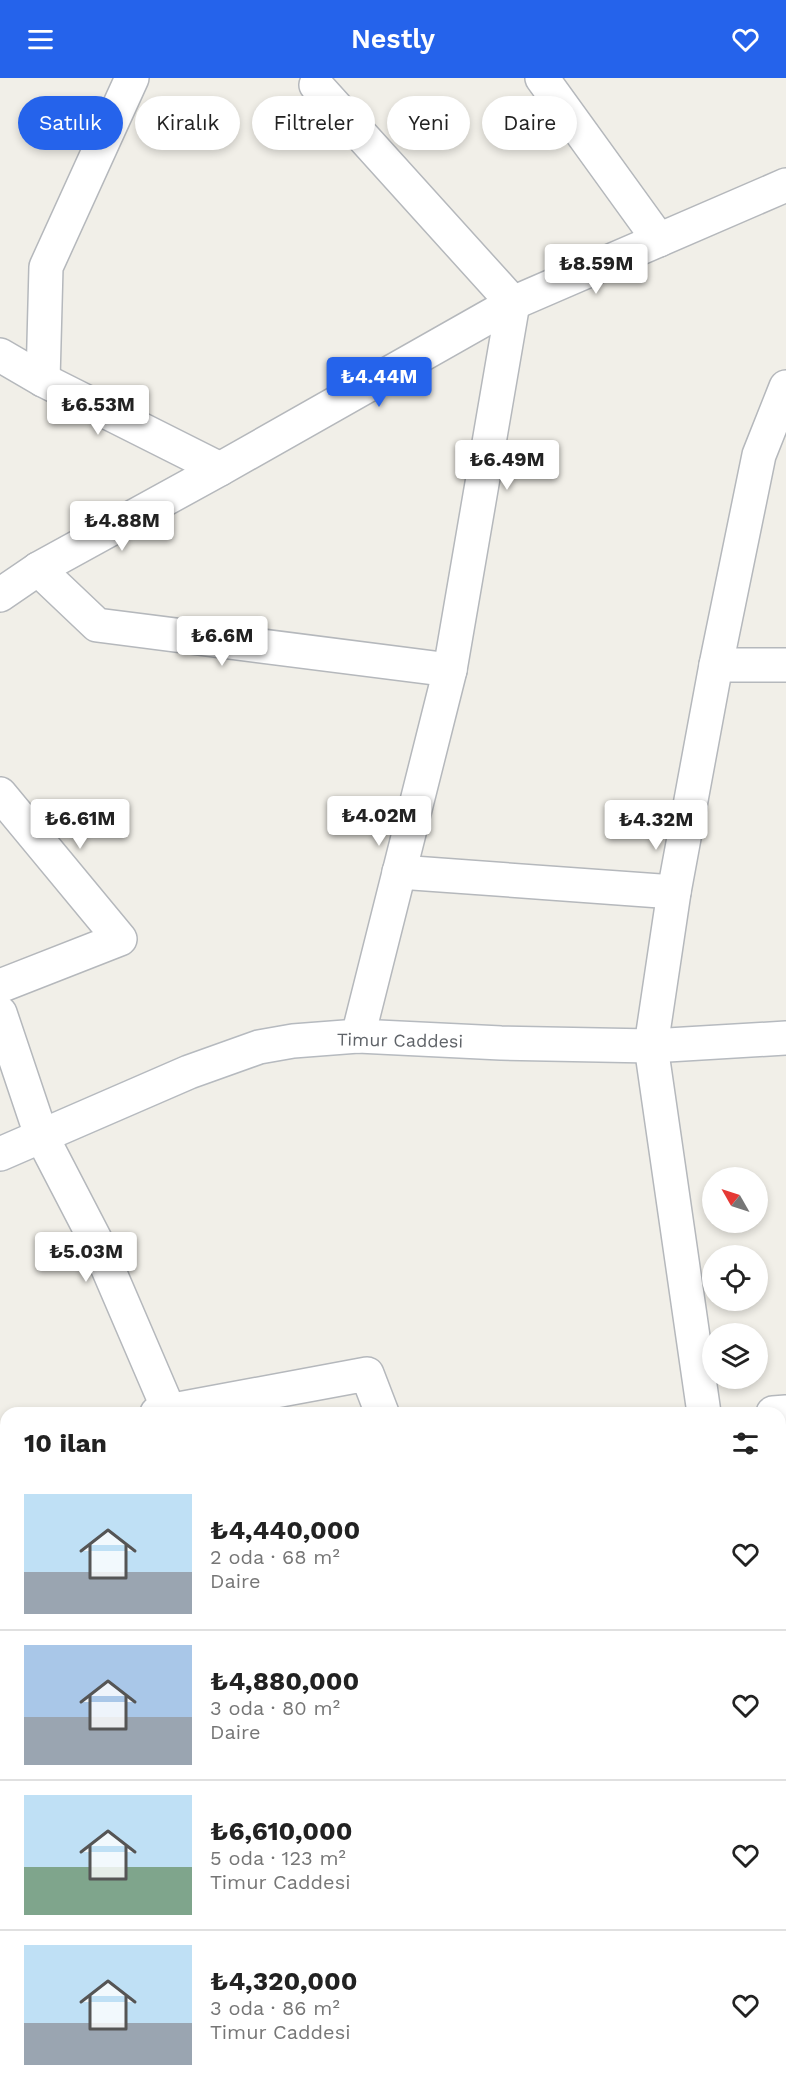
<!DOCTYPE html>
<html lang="tr">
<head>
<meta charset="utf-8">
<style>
  body { margin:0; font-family:"Work Sans",sans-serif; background:#f2f2f2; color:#222; height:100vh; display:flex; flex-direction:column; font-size:22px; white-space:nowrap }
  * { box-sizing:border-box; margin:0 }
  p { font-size:20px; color:#767676 }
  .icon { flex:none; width:33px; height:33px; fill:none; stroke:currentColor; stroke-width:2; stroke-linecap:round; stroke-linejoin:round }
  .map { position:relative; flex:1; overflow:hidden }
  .sheet { position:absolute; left:0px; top:1329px; width:786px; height:684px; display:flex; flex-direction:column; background:#fff; border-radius:18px 18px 0 0; box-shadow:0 3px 9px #0003 }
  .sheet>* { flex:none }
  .guide { position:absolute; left:18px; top:18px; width:750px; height:54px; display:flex; gap:12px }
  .needle { width:39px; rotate:309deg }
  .buttons { position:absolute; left:702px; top:1089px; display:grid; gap:12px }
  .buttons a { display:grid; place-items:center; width:66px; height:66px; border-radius:50%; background:#fff; box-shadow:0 3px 9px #0003; font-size:30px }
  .price { position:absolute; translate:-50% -51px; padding:0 14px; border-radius:6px; background:#fff; color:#222; font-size:20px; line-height:39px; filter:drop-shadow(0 2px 3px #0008) }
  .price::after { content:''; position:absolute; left:50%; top:36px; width:18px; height:14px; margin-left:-9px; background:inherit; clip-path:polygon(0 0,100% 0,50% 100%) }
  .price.active { background:#2563eb; color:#fff }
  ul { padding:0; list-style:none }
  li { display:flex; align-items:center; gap:18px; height:150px; padding:0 24px }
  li+li { border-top:2px solid #e0e0e0 }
  li span { display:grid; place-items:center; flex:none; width:168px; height:120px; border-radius:0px; color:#555 }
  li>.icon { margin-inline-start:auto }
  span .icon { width:72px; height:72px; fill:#fffc; stroke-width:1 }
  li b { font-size:26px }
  h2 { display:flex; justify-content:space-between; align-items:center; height:72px; padding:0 24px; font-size:26px }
  .pill { padding:0 21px; border-radius:27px; background:#fff; box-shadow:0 3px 9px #0003; font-size:21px; line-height:54px }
  .pill.active { background:#2563eb; color:#fff }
  header { display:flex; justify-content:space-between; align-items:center; height:78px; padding:0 24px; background:#2563eb; color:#fff; font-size:27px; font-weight:600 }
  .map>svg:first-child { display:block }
</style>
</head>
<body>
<header><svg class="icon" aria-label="menu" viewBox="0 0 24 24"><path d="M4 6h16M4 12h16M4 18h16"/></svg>Nestly<svg class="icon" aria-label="heart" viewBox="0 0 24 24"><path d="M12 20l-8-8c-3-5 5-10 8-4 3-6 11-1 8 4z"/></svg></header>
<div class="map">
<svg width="786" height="2013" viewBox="0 0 786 2013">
  <rect width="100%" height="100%" fill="#f1efe8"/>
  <!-- green -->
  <polygon fill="#c5e8c5" points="6,1437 6,1542 0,1544 0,1441"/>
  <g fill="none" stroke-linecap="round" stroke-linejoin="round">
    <!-- street casing -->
    <g stroke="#b5b8bc" stroke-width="36">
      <g id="street">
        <polyline points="542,0 659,162"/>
        <polyline points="316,7 513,225"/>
        <polyline points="0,277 43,302 220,391"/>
        <polyline points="43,302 46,189 132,0"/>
        <polyline points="38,491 97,547 450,592"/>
        <polyline points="0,517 38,491 220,391 513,225 786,107"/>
        <polyline points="716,587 786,587"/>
        <polyline points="0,716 120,861 0,908"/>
        <polyline points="399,794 674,814"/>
        <polyline points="0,935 41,1057 97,1165 170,1335"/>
        <polyline points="358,958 450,592 513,225"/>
        <polyline points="157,1335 367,1296 382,1335"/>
        <polyline points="704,1335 651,968 674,814 716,587 759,377 786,309"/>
        <polyline points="773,1335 786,1334"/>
        <polyline points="0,1416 6,1413"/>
        <polyline points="0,1739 6,1751"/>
        <polyline points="780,1966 786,1965"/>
        <polyline points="123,2007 125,2013"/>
        <polyline points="475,2007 475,2013"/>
        <polyline points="355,2013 398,2007"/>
        <polyline points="774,2013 774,2007"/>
      </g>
    </g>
    <!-- secondary casing -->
    <g stroke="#b6babf" stroke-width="36">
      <polyline id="secondary" points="0,1076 189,994 259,969 293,963 358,958 501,965 651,968 786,960"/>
    </g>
    <!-- primary casing -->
    <g stroke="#f2c960" stroke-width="36">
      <g id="primary">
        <polyline points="780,1416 786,1415"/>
        <polyline points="780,1469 786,1468"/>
        <polyline points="0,1564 6,1562"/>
        <polyline points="0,1600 6,1598"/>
        <polyline points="0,1645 6,1643"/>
        <polyline points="0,1687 6,1685"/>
      </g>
    </g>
    <!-- street -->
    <use href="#street" stroke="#fff" stroke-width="33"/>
    <!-- secondary -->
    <use href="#secondary" stroke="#fff" stroke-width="33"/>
    <!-- primary -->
    <use href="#primary" stroke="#fff2af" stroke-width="33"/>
  </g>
  <g text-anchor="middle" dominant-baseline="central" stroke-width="6" stroke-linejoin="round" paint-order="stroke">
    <!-- street labels -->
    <g font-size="18" fill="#5f6368" stroke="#fff">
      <text transform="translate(400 962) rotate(1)">Timur Caddesi</text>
    </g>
  </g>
</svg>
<div class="buttons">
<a><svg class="needle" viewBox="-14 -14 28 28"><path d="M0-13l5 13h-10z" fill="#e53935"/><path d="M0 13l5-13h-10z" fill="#767676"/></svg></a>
<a><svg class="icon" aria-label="locate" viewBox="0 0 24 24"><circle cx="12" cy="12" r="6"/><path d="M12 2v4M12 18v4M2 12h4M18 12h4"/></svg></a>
<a><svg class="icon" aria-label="layers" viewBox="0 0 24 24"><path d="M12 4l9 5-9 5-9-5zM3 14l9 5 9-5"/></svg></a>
</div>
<b class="price" style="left:596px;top:217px">₺8.59M</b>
<b class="price active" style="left:379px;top:330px">₺4.44M</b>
<b class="price" style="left:98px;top:358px">₺6.53M</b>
<b class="price" style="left:507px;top:413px">₺6.49M</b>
<b class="price" style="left:122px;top:474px">₺4.88M</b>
<b class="price" style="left:222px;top:589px">₺6.6M</b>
<b class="price" style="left:379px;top:769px">₺4.02M</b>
<b class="price" style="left:80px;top:772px">₺6.61M</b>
<b class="price" style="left:656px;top:773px">₺4.32M</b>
<b class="price" style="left:86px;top:1205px">₺5.03M</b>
<div class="guide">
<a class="pill active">Satılık</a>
<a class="pill">Kiralık</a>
<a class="pill">Filtreler</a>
<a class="pill">Yeni</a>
<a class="pill">Daire</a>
</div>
<section class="sheet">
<h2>10 ilan<svg class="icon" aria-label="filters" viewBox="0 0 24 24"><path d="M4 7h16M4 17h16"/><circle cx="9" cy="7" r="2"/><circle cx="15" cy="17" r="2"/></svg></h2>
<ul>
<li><span style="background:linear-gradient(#bfe0f5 65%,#9aa5b1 0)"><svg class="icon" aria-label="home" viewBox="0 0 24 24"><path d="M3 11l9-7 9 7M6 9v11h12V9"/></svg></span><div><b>₺4,440,000</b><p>2 oda · 68 m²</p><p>Daire</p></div><svg class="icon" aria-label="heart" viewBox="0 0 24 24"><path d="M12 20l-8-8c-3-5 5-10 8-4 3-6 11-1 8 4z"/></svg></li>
<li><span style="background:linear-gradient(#a9c7e8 60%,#9aa5b1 0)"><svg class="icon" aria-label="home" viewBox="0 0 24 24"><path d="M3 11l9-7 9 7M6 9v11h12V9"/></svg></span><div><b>₺4,880,000</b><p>3 oda · 80 m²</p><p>Daire</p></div><svg class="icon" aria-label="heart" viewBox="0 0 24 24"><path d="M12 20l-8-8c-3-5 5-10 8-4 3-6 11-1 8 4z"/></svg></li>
<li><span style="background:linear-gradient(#bfe0f5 60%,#7fa58c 0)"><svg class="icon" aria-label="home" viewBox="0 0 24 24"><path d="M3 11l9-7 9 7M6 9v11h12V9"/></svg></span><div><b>₺6,610,000</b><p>5 oda · 123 m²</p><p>Timur Caddesi</p></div><svg class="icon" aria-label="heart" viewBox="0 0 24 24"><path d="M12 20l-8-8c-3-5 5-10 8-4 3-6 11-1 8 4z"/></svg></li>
<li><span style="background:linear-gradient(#bfe0f5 65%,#9aa5b1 0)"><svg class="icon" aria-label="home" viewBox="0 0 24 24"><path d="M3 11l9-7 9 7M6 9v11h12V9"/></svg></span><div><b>₺4,320,000</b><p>3 oda · 86 m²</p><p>Timur Caddesi</p></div><svg class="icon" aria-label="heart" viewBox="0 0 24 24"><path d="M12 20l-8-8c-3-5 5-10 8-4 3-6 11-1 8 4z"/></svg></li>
</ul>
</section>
</div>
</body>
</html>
